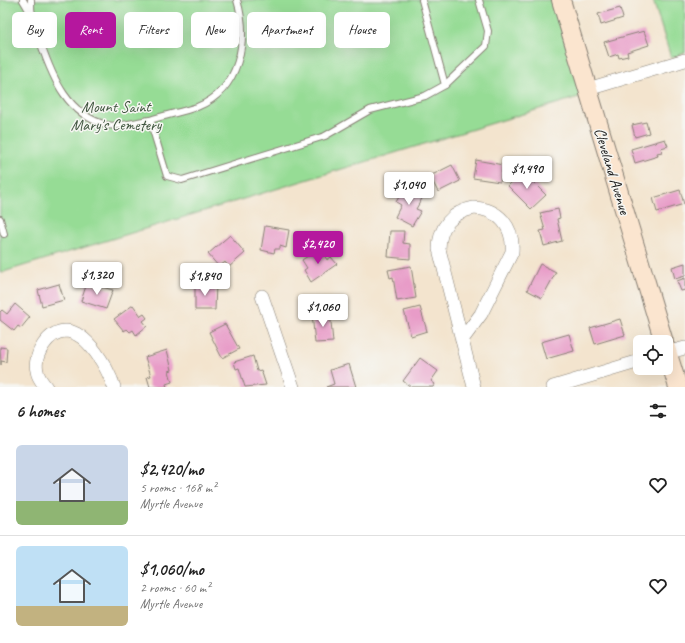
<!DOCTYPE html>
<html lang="en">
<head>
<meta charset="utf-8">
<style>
  body { margin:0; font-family:Caveat,sans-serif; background:#f2f2f2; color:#222; height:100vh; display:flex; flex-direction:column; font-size:15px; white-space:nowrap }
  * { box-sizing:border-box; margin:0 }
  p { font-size:13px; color:#767676 }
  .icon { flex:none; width:22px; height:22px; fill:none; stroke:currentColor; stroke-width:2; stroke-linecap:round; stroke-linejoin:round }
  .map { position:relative; height:387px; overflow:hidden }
  .side { display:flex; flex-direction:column; background:#fff; flex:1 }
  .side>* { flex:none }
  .guide { position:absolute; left:12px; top:12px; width:400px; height:36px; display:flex; gap:8px }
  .buttons { position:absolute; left:633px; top:335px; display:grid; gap:8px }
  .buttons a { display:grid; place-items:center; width:40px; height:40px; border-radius:6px; background:#fff; box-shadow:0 4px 16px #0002; font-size:20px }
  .price { position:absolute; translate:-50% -34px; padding:0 9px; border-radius:4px; background:#fff; color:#222; font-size:13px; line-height:26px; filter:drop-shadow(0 1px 2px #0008) }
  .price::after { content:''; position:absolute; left:50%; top:24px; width:12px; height:9px; margin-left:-6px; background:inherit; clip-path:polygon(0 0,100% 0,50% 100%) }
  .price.current { background:#b5179e; color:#fff }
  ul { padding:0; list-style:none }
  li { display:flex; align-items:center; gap:12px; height:100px; padding:0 16px }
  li+li { border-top:1px solid #e0e0e0 }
  li span { display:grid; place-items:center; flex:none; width:112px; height:80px; border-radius:6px; color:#555 }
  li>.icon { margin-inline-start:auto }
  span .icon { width:48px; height:48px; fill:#fffc; stroke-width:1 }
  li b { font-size:17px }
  h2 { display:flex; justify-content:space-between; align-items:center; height:48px; padding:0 16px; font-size:17px }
  .pill { padding:0 14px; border-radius:6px; background:#fff; box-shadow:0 4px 16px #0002; font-size:14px; line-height:36px }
  .pill.current { background:#b5179e; color:#fff }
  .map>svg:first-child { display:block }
</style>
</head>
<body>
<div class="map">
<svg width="685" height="387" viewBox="0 0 685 387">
  <rect width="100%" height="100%" fill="#f6f6f2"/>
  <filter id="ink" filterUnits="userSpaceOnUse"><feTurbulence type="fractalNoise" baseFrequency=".025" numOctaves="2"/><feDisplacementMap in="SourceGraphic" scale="8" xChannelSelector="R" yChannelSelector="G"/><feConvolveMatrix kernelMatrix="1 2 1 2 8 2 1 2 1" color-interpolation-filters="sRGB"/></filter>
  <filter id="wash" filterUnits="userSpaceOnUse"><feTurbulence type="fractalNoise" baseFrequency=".012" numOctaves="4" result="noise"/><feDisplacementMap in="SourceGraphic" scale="16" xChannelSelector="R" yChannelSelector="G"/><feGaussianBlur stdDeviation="0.9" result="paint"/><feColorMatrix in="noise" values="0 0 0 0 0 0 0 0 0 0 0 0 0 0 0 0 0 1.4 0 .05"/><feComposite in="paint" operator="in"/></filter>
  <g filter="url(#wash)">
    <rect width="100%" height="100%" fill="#f3e4ce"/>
    <!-- green -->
    <g fill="#96dc95" stroke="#597c58">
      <polygon points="0,0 553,0 582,96 0,273"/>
      <polygon points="653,0 685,0 685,53 671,58"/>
    </g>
    <g id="blocks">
      <!-- building -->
      <g fill="#e89cc8">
        <polygon points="620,8 623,18 601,25 598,14"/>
        <polygon points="644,31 649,45 627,52 628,56 619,58 618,54 609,57 604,42"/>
        <polygon points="646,122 649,133 635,137 632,125"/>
        <polygon points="665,139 668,146 661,148 662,152 657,153 658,156 635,163 631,149"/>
        <polygon points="476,160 503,165 500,182 473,178"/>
        <polygon points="452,165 460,181 438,192 430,176"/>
        <polygon points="524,169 530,175 528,177 546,195 531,209 508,186"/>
        <polygon points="409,187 424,195 416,209 421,211 412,226 395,217 401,205 396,202 402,192 406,194"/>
        <polygon points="680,190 684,204 657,212 653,198"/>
        <polygon points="558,209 560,218 557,219 562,241 544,246 540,231 545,230 540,213"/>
        <polygon points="265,226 289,230 286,248 280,246 280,249 275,249 274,253 261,250"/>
        <polygon points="390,231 404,231 403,243 410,244 410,259 388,257"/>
        <polygon points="230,235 245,253 229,267 225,262 219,267 208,254"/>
        <polygon points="320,248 327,260 331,257 337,264 311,282 304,270 307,268 302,260"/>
        <polygon points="685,263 685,276 675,279 672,267"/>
        <polygon points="540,264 556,272 542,298 527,290"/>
        <polygon points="411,266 416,298 397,301 393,277 390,278 388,270"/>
        <polygon points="685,278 685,290 681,291 677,281"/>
        <polygon points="87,283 113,290 106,309 81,301"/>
        <polygon points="59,284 64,300 42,306 38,290"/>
        <polygon points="195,284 216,284 215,310 195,310"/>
        <polygon points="15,304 30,317 21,328 18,326 14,331 0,320 0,312 2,310 7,314"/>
        <polygon points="133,305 141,316 144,314 147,318 143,321 147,326 136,335 133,330 130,332 127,329 124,331 114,319"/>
        <polygon points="420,307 427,331 411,336 404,311"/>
        <polygon points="330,312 333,342 315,343 312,314"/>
        <polygon points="620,319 625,335 595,344 590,328"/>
        <polygon points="225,324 239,349 222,358 209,332"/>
        <polygon points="569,334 574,351 546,359 541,342"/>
        <polygon points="0,347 7,348 6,362 1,361 1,365"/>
        <polygon points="167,350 172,370 169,371 172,382 166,384 167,387 150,387 147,377 151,376 145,357"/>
        <polygon points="253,356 257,371 261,370 266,385 245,387 239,368 236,369 234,362"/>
        <polygon points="420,358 438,371 431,381 435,384 433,387 411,387 403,381"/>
        <polygon points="349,364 356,387 326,387 334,384 330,370"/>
      </g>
    </g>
  </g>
  <g filter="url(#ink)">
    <use href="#blocks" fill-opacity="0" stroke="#888075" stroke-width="1"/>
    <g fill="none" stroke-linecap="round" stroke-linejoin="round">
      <!-- lane casing -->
      <g stroke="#888075" stroke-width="8">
        <g id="lane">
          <polyline points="23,0 30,12"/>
          <path d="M31,0C30,16 36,29 41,44C53,79 68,115 107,125C116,128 139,121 150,120"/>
          <path d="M237,0C249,40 240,90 197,107C182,112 165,115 150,120L167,176L182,180L325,136L370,110L425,96L445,85L422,0"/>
          <polyline points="445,85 486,46 488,31 479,0"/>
          <polyline points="0,219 4,234"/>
        </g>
      </g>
      <!-- street casing -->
      <g stroke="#888075" stroke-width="14">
        <g id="street">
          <polyline points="588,89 685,60"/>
          <path d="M474,208C499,209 514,227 512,252L481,314L462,340L439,249C439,227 452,212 474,208Z"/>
          <polyline points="262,296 293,387"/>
          <polyline points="462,340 474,387"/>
          <polyline points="666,353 685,348"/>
          <path d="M46,387C42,382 38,378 37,371C33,355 48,331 66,331C88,332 108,369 114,387"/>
          <polyline points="553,387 640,361"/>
        </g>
      </g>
      <!-- secondary casing -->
      <g stroke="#888075" stroke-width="20">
        <g id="secondary">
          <polyline points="561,0 664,342"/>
          <polyline points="666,348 678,387"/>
        </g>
      </g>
      <!-- lane -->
      <use href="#lane" stroke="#fff" stroke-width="6"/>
      <!-- street -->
      <use href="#street" stroke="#fff" stroke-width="13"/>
      <!-- secondary -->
      <use href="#secondary" stroke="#fbe5cf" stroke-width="18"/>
    </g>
  </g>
  <g text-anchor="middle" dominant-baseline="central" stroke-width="3" stroke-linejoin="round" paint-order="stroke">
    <!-- park labels -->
    <g font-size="16" fill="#415640" stroke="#f6f6f2">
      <text x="116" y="107">Mount Saint<tspan x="116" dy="18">Mary's Cemetery</tspan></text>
    </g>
    <!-- street labels -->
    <g font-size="16" fill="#1c1c1c" stroke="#f6f6f2">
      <text transform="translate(612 171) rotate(73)">Cleveland Avenue</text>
    </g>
  </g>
</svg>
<div class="buttons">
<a><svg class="icon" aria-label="locate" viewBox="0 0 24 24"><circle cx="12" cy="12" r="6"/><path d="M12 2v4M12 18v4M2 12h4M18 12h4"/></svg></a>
</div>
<b class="price" style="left:527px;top:190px">$1,490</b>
<b class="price" style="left:409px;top:206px">$1,040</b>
<b class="price current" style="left:318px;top:265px">$2,420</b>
<b class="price" style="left:97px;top:296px">$1,320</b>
<b class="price" style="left:205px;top:297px">$1,840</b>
<b class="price" style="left:323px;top:328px">$1,060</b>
<div class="guide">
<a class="pill">Buy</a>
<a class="pill current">Rent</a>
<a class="pill">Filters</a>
<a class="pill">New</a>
<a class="pill">Apartment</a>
<a class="pill">House</a>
</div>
</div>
<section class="side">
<h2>6 homes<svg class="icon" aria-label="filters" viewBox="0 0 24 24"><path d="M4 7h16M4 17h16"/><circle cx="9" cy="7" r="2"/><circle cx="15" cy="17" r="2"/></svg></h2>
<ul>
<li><span style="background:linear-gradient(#c9d6e8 70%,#8fb573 0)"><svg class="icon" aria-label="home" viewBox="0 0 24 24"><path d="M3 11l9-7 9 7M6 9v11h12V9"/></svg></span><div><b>$2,420/mo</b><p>5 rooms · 168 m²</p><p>Myrtle Avenue</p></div><svg class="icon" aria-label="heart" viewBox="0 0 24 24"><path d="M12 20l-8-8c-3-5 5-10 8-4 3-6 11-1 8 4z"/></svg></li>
<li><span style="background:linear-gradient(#bfe0f5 75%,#c2b280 0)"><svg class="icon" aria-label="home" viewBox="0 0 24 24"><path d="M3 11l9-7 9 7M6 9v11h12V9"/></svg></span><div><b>$1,060/mo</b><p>2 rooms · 60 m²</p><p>Myrtle Avenue</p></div><svg class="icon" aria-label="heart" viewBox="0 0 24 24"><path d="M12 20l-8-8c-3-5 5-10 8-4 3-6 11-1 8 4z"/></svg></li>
</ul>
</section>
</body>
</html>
